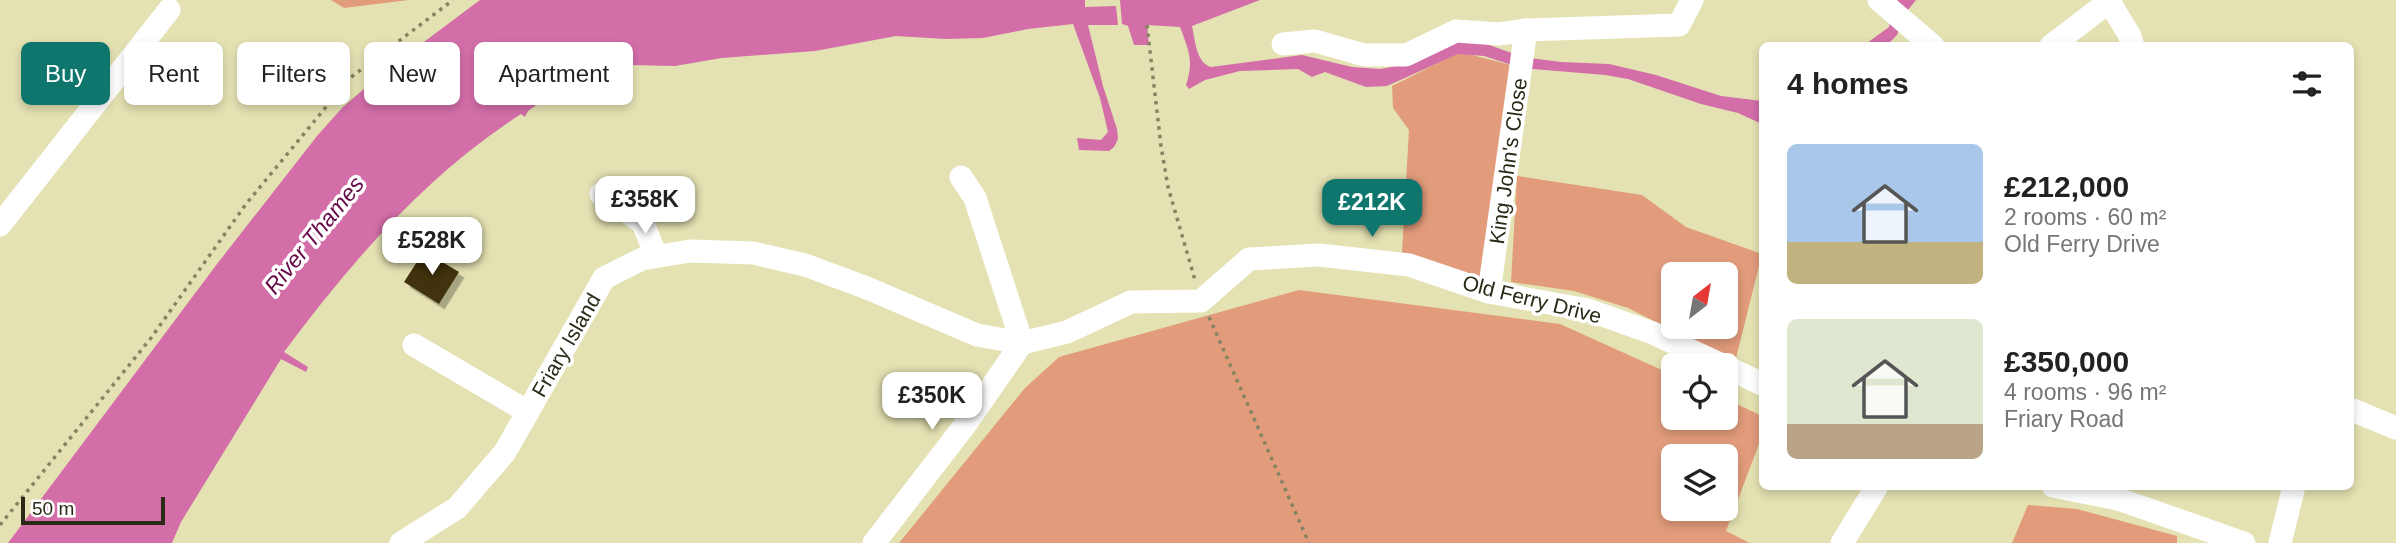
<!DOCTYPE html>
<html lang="en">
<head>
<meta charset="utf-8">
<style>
  body { margin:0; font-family:Helvetica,sans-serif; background:#f2f2f2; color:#222; height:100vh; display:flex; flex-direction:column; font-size:26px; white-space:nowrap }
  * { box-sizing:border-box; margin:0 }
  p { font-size:23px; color:#767676 }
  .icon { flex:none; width:38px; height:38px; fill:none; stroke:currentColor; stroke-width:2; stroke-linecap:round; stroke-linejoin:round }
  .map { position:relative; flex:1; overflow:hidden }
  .sheet { position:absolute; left:1759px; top:42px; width:595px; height:448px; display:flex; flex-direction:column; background:#fff; border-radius:10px; box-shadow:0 4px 10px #0003 }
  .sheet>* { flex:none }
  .hud { position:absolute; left:21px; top:42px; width:665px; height:63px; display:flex; gap:14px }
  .needle { width:46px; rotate:31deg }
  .tools { position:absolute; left:1661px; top:262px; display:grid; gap:14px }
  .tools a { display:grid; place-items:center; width:77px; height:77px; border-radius:10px; background:#fff; box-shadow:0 4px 10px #0003; font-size:35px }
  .scale { position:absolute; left:21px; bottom:18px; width:144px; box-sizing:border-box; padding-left:7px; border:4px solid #2b2a17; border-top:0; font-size:19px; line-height:24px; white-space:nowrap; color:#2b2a17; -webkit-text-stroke:5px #fff; paint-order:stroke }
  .price { position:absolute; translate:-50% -60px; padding:0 16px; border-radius:14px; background:#fff; color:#222; font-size:23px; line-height:46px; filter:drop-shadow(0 2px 4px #0008) }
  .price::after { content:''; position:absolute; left:50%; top:42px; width:21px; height:16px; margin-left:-10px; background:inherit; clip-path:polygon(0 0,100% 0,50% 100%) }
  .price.current { background:#0f766e; color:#fff }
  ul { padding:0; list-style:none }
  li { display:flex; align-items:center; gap:21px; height:175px; padding:0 28px }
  li span { display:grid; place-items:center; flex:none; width:196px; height:140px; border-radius:10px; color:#555 }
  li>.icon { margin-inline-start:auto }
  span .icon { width:84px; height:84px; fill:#fffc; stroke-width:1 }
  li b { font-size:30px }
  h2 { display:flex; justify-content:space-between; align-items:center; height:84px; padding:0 28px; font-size:30px }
  .pill { padding:0 24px; border-radius:10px; background:#fff; box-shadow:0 4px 10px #0003; font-size:24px; line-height:63px }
  .pill.current { background:#0f766e; color:#fff }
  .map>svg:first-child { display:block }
</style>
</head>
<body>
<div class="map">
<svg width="2396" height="543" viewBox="0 0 2396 543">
  <defs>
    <filter id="shadow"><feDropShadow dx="5.5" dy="5.5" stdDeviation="0" flood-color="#0004"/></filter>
  </defs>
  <rect width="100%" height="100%" fill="#e4e2b2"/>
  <!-- green -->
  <g fill="#e29c7c" fill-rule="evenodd">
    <polygon points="331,0 409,0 344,8"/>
    <polygon points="1460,52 1515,66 1497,283 1401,269 1409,130 1393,108 1392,86"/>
    <path d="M1517,176L1642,195L1686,227L1762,254L1735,362L1628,308L1574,291L1511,282ZM1673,275H1726V327H1673Z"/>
    <path d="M1299,290L1560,324L1673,375V418H1726V399L1762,416V436L1726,531L1750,543H899L1025,388L1059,357ZM1673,457H1726V509H1673Z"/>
    <polygon points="2028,505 2077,509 2177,536 2177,543 2012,543"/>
  </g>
  <!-- water -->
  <g fill="#d36ea9">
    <path d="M480,0H1085V7L1116,6L1118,25H1088L1103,86L1117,129L1118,139L1114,147L1109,151L1079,150L1077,138L1101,140L1108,132L1100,98L1073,24L1028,29L983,38L946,39L896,36L815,51L722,58L675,66L627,65L576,77L528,111L525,117L521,114C425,176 352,261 284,352L308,367L306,372L281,359L181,522L172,543H8L217,264L317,136L342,108L381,74Z"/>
    <path d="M1120,0H1260L1192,26C1195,39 1196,63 1211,67L1302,55L1352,67L1380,69L1397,66L1455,39L1475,40L1523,57L1561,62L1609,64L1656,75L1721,96L1762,101V124L1738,113L1701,104L1628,79L1605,75L1521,68L1484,56L1458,54L1387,86L1366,87L1325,72L1312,77L1298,69L1240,71L1205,80L1189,89L1186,85C1194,61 1189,51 1180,27L1147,25L1149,45H1134L1128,26L1122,24Z"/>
    <polygon points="1893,0 1916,0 1904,15 1897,35 1887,45 1863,46 1889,27"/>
  </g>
  <!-- building -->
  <polygon fill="#42320c" filter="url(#shadow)" points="424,251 459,272 439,304 404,282"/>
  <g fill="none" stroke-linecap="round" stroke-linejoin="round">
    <!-- path -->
    <g stroke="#858463" stroke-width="3.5" stroke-dasharray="3.5 5" stroke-linecap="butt">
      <polyline points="1147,25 1161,146 1168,187 1195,280"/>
      <polyline points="1209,317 1309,543"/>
      <polyline points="0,525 151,338 246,204 350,78 453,0"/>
    </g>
    <!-- minor -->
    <g stroke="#fff" stroke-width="23">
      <polyline points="1879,0 1933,46"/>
      <polyline points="2109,2 2129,34 2133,46"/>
      <polyline points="1526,30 1679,25 1692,0"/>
      <polyline points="1283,44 1315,41 1364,55 1406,55 1456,31 1499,34 1526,30 1489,292"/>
      <polyline points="2051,46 2111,0"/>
      <polyline points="961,177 975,198 1022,343"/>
      <polyline points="601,194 643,223 656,256"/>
      <polyline points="0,225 169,10"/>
      <polyline points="414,345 528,412"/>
      <polyline points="1726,367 1762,384"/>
      <polyline points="2350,409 2396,428"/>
      <polyline points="2053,486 2118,499 2244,543"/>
      <polyline points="401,543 457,508 505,452 604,278 642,259 690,251 753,253 805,265 867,288 977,335 1022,343 1067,332 1131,302 1201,301 1249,259 1319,255 1409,265 1489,292 1588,310 1653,333 1724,366"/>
      <polyline points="874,543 965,425 1022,343"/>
      <polyline points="1842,543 1877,486"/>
      <polyline points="2280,543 2294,486"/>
    </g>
  </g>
  <g text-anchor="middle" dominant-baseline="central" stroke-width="7" stroke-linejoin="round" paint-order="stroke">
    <!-- street labels -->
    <g font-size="21" fill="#2b2a17" stroke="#fff">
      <text transform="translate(1508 161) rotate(-82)">King John's Close</text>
      <text transform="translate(1532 299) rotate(14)">Old Ferry Drive</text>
      <text transform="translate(566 345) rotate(-60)">Friary Island</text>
    </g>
    <!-- water labels -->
    <g font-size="23" font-style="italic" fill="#680a4a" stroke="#fff">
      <text transform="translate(314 235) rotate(-51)">River Thames</text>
    </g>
  </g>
</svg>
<div class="tools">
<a><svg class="needle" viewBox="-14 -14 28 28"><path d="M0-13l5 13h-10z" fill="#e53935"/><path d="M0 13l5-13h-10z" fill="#767676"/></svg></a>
<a><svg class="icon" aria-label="locate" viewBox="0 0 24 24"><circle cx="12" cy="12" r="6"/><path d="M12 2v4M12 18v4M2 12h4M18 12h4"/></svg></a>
<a><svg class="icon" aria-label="layers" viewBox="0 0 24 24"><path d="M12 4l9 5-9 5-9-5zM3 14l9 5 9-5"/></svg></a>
</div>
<div class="scale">50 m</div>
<b class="price" style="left:645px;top:236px">£358K</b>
<b class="price current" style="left:1372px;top:239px">£212K</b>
<b class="price" style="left:432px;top:277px">£528K</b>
<b class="price" style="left:932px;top:432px">£350K</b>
<div class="hud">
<a class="pill current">Buy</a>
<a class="pill">Rent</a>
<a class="pill">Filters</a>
<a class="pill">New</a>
<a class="pill">Apartment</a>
</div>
<section class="sheet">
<h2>4 homes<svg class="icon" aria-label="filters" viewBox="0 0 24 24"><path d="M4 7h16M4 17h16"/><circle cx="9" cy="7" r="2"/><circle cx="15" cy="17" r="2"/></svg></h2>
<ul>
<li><span style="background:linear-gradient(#a9c7e8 70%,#c2b280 0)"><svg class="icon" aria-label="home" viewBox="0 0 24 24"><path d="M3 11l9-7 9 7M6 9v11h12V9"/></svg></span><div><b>£212,000</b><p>2 rooms · 60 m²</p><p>Old Ferry Drive</p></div></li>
<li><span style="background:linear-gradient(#dfe7d0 75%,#b9a48a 0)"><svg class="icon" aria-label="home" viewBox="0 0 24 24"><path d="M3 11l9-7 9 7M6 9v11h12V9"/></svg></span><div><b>£350,000</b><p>4 rooms · 96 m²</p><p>Friary Road</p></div></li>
</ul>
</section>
</div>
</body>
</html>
